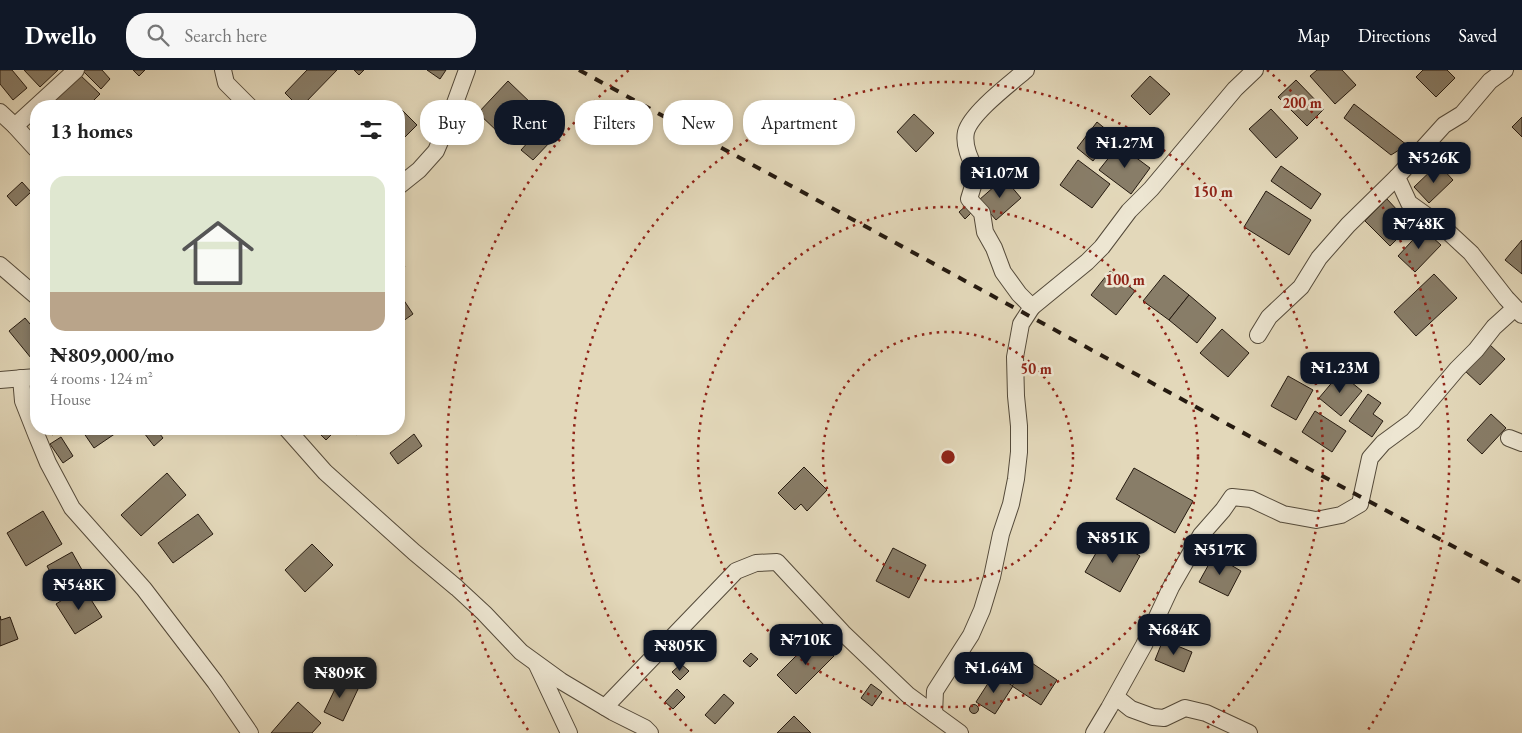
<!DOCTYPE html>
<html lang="en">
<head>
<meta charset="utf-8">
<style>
  body { margin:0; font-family:"EB Garamond",serif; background:#f6f6f6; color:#222; height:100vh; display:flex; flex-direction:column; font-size:19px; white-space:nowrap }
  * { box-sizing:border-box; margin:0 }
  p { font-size:16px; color:#767676 }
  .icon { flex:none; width:28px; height:28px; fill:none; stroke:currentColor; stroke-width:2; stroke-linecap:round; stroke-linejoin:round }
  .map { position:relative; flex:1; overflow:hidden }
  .sheet { position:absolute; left:30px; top:30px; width:375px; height:335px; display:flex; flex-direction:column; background:#fff; border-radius:20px; box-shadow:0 2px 8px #0003 }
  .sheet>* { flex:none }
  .guide { position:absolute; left:420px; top:30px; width:475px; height:45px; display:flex; gap:10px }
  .price { position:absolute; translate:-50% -42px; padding:0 11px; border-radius:10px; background:#111827; color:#fff; font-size:16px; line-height:32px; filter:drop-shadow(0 1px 2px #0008) }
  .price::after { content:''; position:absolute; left:50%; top:30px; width:15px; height:11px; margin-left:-8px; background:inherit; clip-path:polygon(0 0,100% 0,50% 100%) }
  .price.on { background:#222; color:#fff }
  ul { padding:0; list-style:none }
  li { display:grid; align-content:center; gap:10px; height:265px; padding:0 20px }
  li+li { border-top:1px solid #e0e0e0 }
  li span { display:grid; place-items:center; height:155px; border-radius:15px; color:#555 }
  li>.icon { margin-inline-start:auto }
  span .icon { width:90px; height:90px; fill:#fffc; stroke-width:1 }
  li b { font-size:21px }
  h2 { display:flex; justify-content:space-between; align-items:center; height:60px; padding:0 20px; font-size:21px }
  .tag { padding:0 18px; border-radius:20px; background:#fff; box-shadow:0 2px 8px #0003; font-size:18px; line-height:45px }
  .tag.on { background:#111827; color:#fff }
  header { display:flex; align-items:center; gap:30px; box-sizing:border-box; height:70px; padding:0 25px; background:#111827; color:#fff }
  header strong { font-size:24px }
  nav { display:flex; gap:28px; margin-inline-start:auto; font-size:18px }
  .search { width:350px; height:45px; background:#f6f6f6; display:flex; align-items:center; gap:12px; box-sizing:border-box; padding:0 18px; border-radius:20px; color:#767676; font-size:19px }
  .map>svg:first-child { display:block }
</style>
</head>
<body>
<header>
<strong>Dwello</strong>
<div class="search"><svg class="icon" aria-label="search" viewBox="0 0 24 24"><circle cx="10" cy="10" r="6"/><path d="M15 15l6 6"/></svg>Search here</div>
<nav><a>Map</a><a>Directions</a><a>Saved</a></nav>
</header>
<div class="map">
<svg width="1522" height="663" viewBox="0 0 1522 663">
  <rect width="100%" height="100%" fill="#e3d8ba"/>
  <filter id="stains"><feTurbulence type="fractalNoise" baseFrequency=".004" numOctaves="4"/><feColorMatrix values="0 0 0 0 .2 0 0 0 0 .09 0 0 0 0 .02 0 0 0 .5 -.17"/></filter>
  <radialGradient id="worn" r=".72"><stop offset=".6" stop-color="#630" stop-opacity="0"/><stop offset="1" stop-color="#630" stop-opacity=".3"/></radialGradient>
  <!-- building -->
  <g fill="#887d68" stroke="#251a10">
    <polygon points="0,0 12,0 27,18 13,30 0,14"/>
    <polygon points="24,0 58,0 40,17"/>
    <polygon points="82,0 102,0 110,9 101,19"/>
    <polygon points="133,0 145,0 139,6"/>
    <polygon points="307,0 337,0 302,36 298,36 285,23"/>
    <polygon points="354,0 364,0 359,5"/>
    <polygon points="427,0 446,0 440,9"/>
    <polygon points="1317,0 1342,0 1356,15 1335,34 1310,6"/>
    <polygon points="1423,0 1447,0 1455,8 1436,27 1416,7"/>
    <polygon points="79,4 100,24 88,36 47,36"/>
    <polygon points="1150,6 1170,24 1150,45 1131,26"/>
    <polygon points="1296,10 1324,39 1307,56 1278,27"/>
    <polygon points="508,11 533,35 524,45 520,41 499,63 478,43"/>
    <polygon points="1354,34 1407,75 1391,85 1344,48"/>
    <polygon points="399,37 417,55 399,73"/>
    <polygon points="1271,39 1298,68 1276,88 1249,59"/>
    <polygon points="914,44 934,63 916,82 897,62"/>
    <polygon points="1522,47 1522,67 1512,57"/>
    <polygon points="1097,52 1113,65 1093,91 1077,78"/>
    <polygon points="540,59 552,70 533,90 521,80"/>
    <polygon points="1119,75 1150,98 1131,124 1099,100"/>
    <polygon points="1078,90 1110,114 1092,138 1060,115"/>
    <polygon points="1438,94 1453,110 1429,133 1414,117"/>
    <polygon points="1281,96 1321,124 1311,139 1271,111"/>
    <polygon points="1004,108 1021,128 996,150 979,130"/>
    <polygon points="22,112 31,122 16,136 7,126"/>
    <polygon points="1266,121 1311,150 1289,185 1244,157"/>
    <polygon points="1387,129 1411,155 1390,176 1365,151"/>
    <polygon points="968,134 973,141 965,149 959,142"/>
    <polygon points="1423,159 1441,175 1415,202 1398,186"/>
    <polygon points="1522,170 1522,204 1505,190"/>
    <polygon points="399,189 405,197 399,202"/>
    <polygon points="1110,201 1135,221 1116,245 1091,225"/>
    <polygon points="1434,204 1457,228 1416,266 1394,242"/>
    <polygon points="1164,205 1189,225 1169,250 1143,231"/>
    <polygon points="399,223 413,244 399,254"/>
    <polygon points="1189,225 1216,248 1197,273 1169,250"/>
    <polygon points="25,248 36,261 36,284 31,288 9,261"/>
    <polygon points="1222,259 1249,283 1228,307 1200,283"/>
    <polygon points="1489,274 1505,289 1480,315 1464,300"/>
    <polygon points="1340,303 1362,321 1341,346 1319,328"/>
    <polygon points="1288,306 1313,320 1296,350 1271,336"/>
    <polygon points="1368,324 1381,333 1373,344 1383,351 1372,367 1349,351"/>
    <polygon points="1315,341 1346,361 1332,382 1302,362"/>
    <polygon points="1491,344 1506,358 1482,384 1467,370"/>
    <polygon points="49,359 62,359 52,365"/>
    <polygon points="81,359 117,359 119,361 94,378"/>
    <polygon points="141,359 156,359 163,368 154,376"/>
    <polygon points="324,359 333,359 335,361 326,370 319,363"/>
    <polygon points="351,359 363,359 356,365"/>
    <polygon points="414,364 422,376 398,394 390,383"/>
    <polygon points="61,367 73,386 63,393 50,374"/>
    <polygon points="804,397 827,420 807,441 801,434 795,440 778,423"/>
    <polygon points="1134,398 1193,431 1175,463 1116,429"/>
    <polygon points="167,403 186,425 141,466 121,445"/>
    <polygon points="43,441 62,474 26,496 7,463"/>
    <polygon points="198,444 213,464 173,493 158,473"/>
    <polygon points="1106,466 1140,486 1120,522 1085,502"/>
    <polygon points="312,474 333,495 305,522 285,500"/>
    <polygon points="893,478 926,495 909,528 876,511"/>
    <polygon points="72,482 86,507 60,521 47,496"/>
    <polygon points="1214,485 1241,501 1228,526 1199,512"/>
    <polygon points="83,517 102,547 75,564 56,534"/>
    <polygon points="0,546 1,550 10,547 18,569 0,576"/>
    <polygon points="815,567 834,586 796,624 777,605"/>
    <polygon points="1163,570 1192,582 1184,602 1155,590"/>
    <polygon points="751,583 758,589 750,597 743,591"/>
    <polygon points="1029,591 1057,610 1041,635 1012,616"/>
    <polygon points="681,594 689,601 680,610 672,602"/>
    <polygon points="994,604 1013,616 995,644 976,632"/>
    <polygon points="332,607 358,619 343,651 324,642 335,619 328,616"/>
    <polygon points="871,614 882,622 872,636 861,628"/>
    <polygon points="677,619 685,627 673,639 665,632"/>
    <polygon points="724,624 734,633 715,654 705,645"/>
    <polygon points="298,632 321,653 312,663 271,663"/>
    <circle cx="974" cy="639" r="4.5"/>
    <polygon points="794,646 811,663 777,663"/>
  </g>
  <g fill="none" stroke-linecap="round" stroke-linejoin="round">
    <!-- street casing -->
    <g stroke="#544a3a" stroke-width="18">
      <g id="street">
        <polyline points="223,0 226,13 249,36"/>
        <polyline points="1505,0 1490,11 1462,44 1444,55 1397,107 1409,133 1444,158 1471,183 1506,228 1522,245"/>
        <polyline points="0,42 15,56 36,79"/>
        <polyline points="15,56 76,0"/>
        <polyline points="399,116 419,100 436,81 447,55 467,0"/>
        <polyline points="0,195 36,226"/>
        <polyline points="1032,237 1087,192 1102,177 1129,141 1151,119 1235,19 1255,0"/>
        <polyline points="1258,265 1269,247 1301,217 1319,188 1348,155 1397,107"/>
        <polyline points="21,308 23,331 36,364 48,393 72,438 144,519 215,612 250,663"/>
        <polyline points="0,310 36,307"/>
        <polyline points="287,359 325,402 414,482 457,518 484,543 521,582 561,611 613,642 645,658 650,663"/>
        <polyline points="1509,368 1522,373"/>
        <polyline points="537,595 569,663"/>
        <polyline points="1116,627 1131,639 1153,647 1164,648 1185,638 1206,643 1249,663"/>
        <polyline points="605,637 736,501 756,493 777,492 843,563 908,625 960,663"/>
        <path d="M934,644L935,621L971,565L982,540L992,507L1001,464L1011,434L1016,409L1019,382V356L1016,326L1015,287L1021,254L1032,237L1019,224L1003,202L994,178L985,162L982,143L969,129L977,103C971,91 963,76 966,62C971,43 1011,13 1026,0"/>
        <polyline points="1094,663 1109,638 1144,575 1171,517 1201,465 1223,440 1232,427 1251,429 1283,444 1316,450 1341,445 1360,434 1370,388 1383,373 1413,351 1457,299 1476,280 1494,257 1515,238"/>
      </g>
    </g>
    <!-- street -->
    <use href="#street" stroke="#ede6d2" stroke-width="16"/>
    <!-- rail -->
    <polyline stroke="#251a10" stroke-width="4" stroke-dasharray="9 9" stroke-linecap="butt" points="579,0 1359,426 1522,513"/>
  </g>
  <!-- distance rings -->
  <g fill="none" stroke="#8f2418" stroke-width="2.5" stroke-dasharray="2.5 5">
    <circle cx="948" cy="387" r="125"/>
    <circle cx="948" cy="387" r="250"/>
    <path d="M692 661A375 375 0 1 1 1204 661"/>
    <path d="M528 660A501 501 0 0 1 629 0M1267 0A501 501 0 0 1 1368 660"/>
  </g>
  <circle cx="948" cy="387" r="8" fill="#8f2418" stroke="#ede6d2" stroke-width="2.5"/>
  <g font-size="15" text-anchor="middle" font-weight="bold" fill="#8f2418" stroke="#ede6d2" stroke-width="5" stroke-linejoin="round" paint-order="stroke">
    <text x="1302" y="38">200 m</text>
    <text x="1213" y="127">150 m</text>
    <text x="1125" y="215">100 m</text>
    <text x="1036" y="304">50 m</text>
  </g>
  <rect width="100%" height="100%" filter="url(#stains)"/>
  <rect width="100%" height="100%" fill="url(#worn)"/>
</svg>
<b class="price" style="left:1125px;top:99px">₦1.27M</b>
<b class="price" style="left:1434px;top:114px">₦526K</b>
<b class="price" style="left:1000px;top:129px">₦1.07M</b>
<b class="price" style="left:1419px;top:180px">₦748K</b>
<b class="price" style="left:1340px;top:324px">₦1.23M</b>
<b class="price" style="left:1113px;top:494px">₦851K</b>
<b class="price" style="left:1220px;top:506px">₦517K</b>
<b class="price" style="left:79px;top:541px">₦548K</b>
<b class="price" style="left:1174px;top:586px">₦684K</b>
<b class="price" style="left:806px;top:596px">₦710K</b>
<b class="price" style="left:680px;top:602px">₦805K</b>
<b class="price" style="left:994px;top:624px">₦1.64M</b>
<b class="price on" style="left:340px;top:629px">₦809K</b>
<div class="guide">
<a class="tag">Buy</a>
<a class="tag on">Rent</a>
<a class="tag">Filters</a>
<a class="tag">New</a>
<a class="tag">Apartment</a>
</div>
<section class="sheet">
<h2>13 homes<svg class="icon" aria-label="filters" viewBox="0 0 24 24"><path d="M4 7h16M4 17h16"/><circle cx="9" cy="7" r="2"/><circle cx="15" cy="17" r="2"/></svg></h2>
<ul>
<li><span style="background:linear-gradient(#dfe7d0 75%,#b9a48a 0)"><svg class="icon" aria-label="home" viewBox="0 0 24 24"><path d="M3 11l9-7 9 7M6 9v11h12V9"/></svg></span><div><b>₦809,000/mo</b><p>4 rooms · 124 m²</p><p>House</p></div></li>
</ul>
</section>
</div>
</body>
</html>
